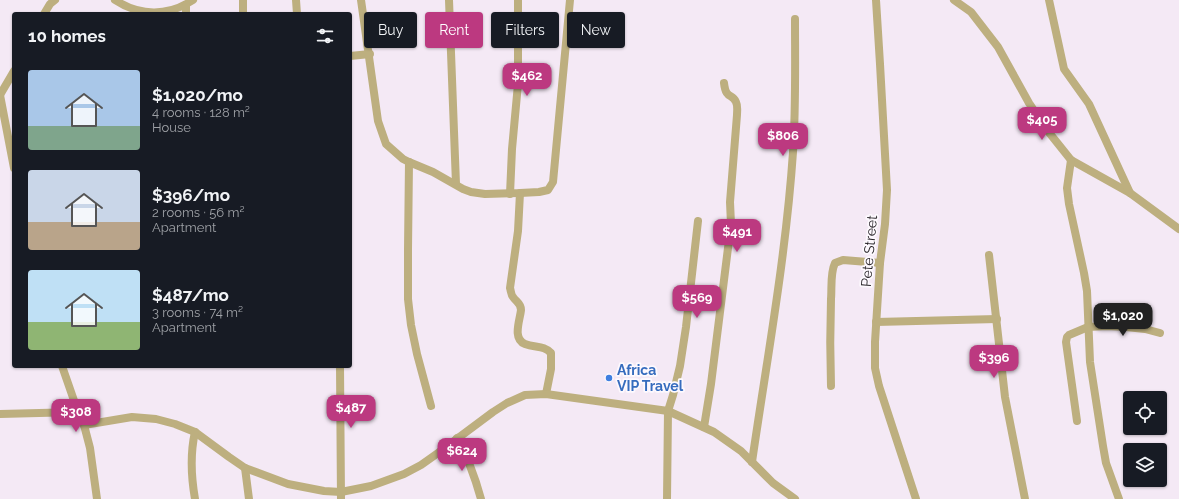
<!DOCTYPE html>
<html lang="en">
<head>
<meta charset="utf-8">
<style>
  body { margin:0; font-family:Raleway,sans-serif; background:#242831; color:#f1f3f6; height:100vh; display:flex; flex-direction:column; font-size:15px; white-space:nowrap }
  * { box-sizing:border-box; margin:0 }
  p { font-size:13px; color:#9ea1a6 }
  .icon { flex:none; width:22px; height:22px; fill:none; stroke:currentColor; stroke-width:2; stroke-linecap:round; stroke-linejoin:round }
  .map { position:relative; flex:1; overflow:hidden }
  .side { position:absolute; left:12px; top:12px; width:340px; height:356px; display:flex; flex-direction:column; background:#171b24; border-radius:4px; box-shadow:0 1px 3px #0004 }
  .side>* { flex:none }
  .hud { position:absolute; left:364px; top:12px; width:380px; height:36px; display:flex; gap:8px }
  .fabs { position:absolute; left:1123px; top:391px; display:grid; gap:8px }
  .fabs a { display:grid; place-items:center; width:44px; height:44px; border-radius:4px; background:#171b24; box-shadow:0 1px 3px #0004; font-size:20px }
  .price { position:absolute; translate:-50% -34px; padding:0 9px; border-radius:8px; background:#bc3980; color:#fff; font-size:13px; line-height:26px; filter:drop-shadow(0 1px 2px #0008) }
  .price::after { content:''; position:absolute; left:50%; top:24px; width:12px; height:9px; margin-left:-6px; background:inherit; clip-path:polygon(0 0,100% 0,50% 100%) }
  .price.current { background:#222; color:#fff }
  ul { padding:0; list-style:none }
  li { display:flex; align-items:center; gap:12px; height:100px; padding:0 16px }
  li span { display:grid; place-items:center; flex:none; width:112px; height:80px; border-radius:4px; color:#555 }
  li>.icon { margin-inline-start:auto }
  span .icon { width:48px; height:48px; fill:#fffc; stroke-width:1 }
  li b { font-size:17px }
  h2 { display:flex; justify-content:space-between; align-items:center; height:48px; padding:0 16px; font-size:17px }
  .tag { padding:0 14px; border-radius:4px; background:#171b24; box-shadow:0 1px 3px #0004; font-size:14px; line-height:36px }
  .tag.current { background:#bc3980; color:#fff }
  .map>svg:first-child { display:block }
</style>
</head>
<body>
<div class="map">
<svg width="1179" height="499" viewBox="0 0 1179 499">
  <rect width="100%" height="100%" fill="#f4e9f5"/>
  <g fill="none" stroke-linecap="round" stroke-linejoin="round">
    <!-- minor -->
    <g stroke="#bdaf7f" stroke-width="8">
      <path d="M115,0C139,16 168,17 193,0"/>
      <polyline points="296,0 297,14"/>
      <polyline points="361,0 378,121 386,144 403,159 409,162 433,172 463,189 471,192 485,194 520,193 539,192 548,190 553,182 570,0"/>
      <polyline points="449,0 456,184"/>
      <polyline points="876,0 880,64 887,190 885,224 880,263 875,342 875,368 879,386 916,499"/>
      <polyline points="954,0 971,12 998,47 1029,103 1047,130 1071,160 1130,193 1179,229"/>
      <polyline points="1049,0 1064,69 1089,104 1130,193"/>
      <polyline points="186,5 186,14"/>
      <polyline points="44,14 50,4 55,0"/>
      <polyline points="243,14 243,0"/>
      <polyline points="350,56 370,54"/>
      <polyline points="0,95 14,168"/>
      <polyline points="0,95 14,71"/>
      <polyline points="1071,160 1067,188 1069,204 1084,273 1087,291 1090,362 1103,446 1106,463 1119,499"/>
      <polyline points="409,162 408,249 408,299 411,325 417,354 431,406"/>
      <path d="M520,193L518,231L510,288C511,291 511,295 513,297C516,302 521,303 521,310C520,320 512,339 525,344C535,348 544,345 551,353V369L546,394"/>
      <polyline points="510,194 512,149 518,84 518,0"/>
      <polyline points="989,255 1005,397 1025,499"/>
      <polyline points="876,322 997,319"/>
      <polyline points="62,366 78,412 84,425 90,448 97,499"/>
      <polyline points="340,366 341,499"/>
      <path d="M831,386C830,357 830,328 831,299C832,288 830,273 835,263L843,260L880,263"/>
      <polyline points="0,414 78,412"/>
      <polyline points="1077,421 1066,342 1067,337 1069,335 1088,327 1107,326 1126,327 1145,329 1160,333"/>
      <polyline points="84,425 132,417 156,419 175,424 195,432 229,457 245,468 288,484 324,491 341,492 371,486 404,474 421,465 438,453 493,412 507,403 525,395 546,394 668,411 714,432 741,451 773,483 795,499"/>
      <path d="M704,427L711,384L731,224L730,202L737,115C737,111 738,106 736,102C732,93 726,100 724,83"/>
      <path d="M195,432C190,454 191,476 195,499"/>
      <path d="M457,438C468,458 475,477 481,499"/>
      <path d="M752,462C767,359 786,256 793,152C796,108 795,63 795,19"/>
      <polyline points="245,468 249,499"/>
      <polyline points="667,499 668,411 673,395 680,366 686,327 698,221"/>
    </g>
  </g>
  <!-- markers -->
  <circle fill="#3f7fe0" stroke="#fdf9fe" stroke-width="1.5" cx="609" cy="378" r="4"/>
  <g text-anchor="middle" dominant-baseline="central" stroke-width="3.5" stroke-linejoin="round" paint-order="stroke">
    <!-- street labels -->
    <g font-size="14" fill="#262227" stroke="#fdf9fe">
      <text transform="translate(869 251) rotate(-85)">Pete Street</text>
    </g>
    <!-- shop labels -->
    <g font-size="14" font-weight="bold" fill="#366cbe" stroke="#fdf9fe" text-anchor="start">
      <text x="617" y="370">Africa<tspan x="617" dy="16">VIP Travel</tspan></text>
    </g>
  </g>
</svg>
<div class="fabs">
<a><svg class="icon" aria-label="locate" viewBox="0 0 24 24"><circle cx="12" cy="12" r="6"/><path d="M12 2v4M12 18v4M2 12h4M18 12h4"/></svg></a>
<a><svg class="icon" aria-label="layers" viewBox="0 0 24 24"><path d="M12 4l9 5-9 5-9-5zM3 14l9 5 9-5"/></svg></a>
</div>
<b class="price" style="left:527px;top:97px">$462</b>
<b class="price" style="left:1042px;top:141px">$405</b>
<b class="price" style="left:783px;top:157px">$806</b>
<b class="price" style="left:737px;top:253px">$491</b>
<b class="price" style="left:697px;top:319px">$569</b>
<b class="price current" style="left:1123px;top:337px">$1,020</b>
<b class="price" style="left:994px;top:379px">$396</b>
<b class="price" style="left:351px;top:429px">$487</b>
<b class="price" style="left:76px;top:433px">$308</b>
<b class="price" style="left:462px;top:472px">$624</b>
<div class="hud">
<a class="tag">Buy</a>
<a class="tag current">Rent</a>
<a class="tag">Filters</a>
<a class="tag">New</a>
</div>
<section class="side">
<h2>10 homes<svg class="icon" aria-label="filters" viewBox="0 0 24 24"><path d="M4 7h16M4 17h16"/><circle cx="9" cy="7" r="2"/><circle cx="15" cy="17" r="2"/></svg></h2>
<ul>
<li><span style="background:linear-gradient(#a9c7e8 70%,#7fa58c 0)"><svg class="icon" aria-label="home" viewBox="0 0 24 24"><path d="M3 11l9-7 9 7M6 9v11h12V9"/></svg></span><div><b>$1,020/mo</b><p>4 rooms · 128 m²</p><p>House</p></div></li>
<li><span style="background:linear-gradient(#c9d6e8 65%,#b9a48a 0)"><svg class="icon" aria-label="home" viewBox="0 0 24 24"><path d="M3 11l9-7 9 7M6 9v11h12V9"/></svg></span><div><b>$396/mo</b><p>2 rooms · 56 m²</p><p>Apartment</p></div></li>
<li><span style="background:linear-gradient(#bfe0f5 65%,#8fb573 0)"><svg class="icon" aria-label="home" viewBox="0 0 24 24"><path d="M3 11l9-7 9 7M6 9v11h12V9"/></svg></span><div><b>$487/mo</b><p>3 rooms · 74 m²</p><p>Apartment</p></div></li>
</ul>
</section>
</div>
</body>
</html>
